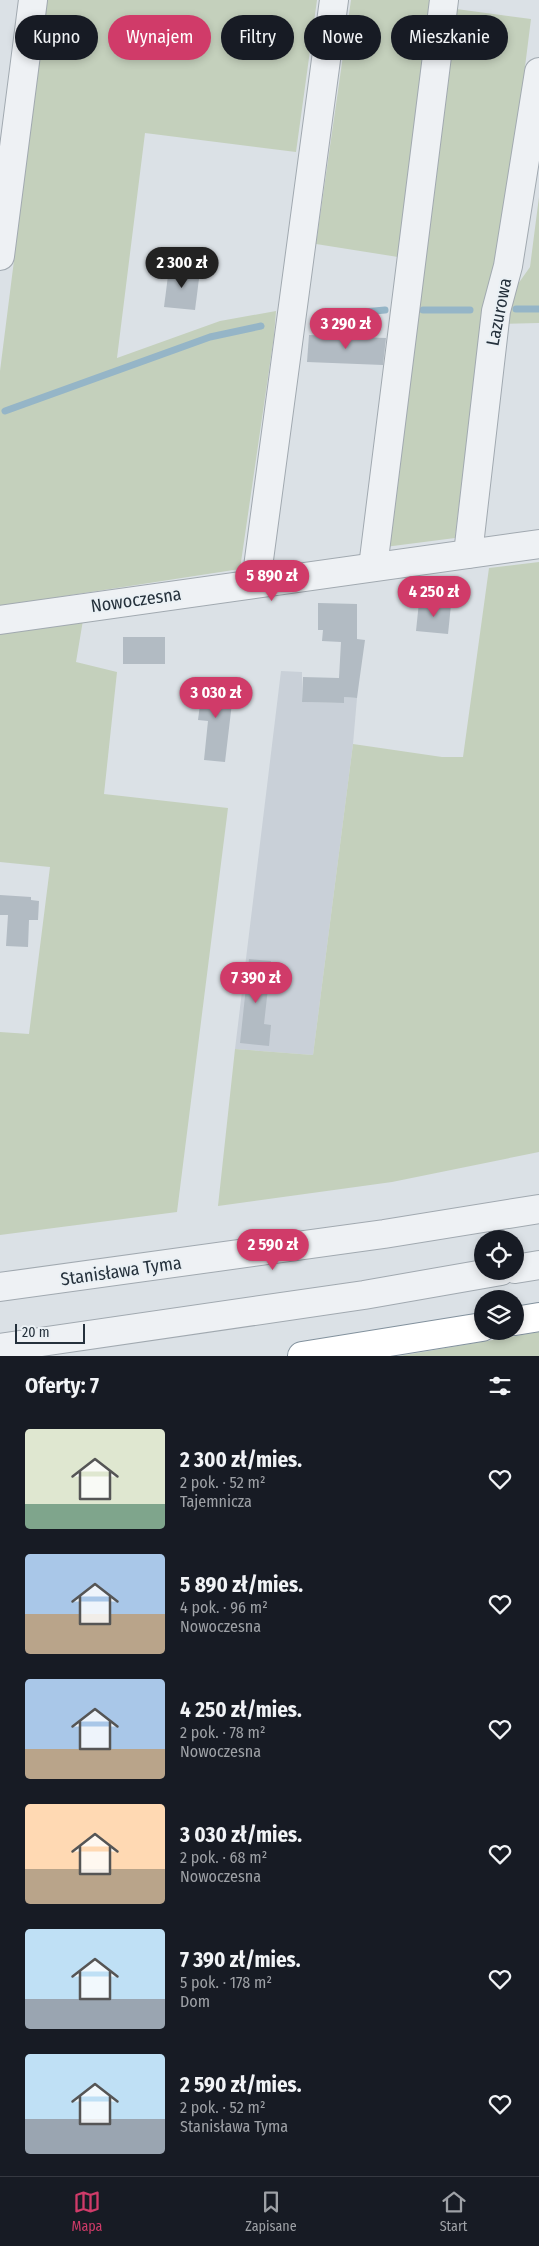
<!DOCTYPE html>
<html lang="pl">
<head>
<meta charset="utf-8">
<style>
  body { margin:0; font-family:"Fira Sans Condensed",sans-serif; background:#20242c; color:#f1f3f6; height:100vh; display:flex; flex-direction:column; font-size:19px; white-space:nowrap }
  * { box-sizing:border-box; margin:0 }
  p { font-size:16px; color:#9ea1a6 }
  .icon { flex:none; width:28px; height:28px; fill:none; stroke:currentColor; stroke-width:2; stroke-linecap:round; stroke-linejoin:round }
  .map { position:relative; height:1356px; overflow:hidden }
  .panel { display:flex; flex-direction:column; background:#171b24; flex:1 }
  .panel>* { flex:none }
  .top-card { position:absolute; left:15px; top:15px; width:510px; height:45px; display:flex; gap:10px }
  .buttons { position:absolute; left:474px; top:1230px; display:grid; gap:10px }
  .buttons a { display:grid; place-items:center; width:50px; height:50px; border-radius:50%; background:#171b24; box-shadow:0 2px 8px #0003; font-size:25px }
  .scale { position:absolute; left:15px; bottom:12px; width:70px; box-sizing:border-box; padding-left:5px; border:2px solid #25313c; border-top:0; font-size:14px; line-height:18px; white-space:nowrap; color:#25313c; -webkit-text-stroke:4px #eaf0f4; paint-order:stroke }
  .price { position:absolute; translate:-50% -42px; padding:0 11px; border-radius:18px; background:#d03b69; color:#fff; font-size:16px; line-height:32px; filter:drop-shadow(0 1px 2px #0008) }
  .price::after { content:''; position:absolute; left:50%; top:30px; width:15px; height:11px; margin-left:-8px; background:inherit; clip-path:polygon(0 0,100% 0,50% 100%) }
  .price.active { background:#222; color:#fff }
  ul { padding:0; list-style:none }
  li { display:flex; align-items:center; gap:15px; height:125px; padding:0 25px }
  li span { display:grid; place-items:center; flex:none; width:140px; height:100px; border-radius:5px; color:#555 }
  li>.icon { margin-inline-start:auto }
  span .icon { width:60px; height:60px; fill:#fffc; stroke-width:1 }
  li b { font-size:21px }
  h2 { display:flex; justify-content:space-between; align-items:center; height:60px; padding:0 25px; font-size:21px }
  .chip { padding:0 18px; border-radius:22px; background:#171b24; box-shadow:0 2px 8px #0003; font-size:18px; line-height:45px }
  .chip.active { background:#d03b69; color:#fff }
  .menu { display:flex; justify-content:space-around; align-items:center; height:70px; border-top:1px solid #363941; background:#171b24; font-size:14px; color:#9ea1a6 }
  .menu a { display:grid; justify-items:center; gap:2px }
  .menu .active { color:#d03b69 }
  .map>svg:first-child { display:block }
</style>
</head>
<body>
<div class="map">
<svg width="539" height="1356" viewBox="0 0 539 1356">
  <rect width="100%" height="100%" fill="#dbe1e6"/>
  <!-- built -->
  <polygon fill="#c9d0d8" points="281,671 302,672 302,702 343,703 344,697 357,698 353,744 313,1055 235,1049"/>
  <!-- green -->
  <g fill="#c4d0bc">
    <polygon points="47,0 317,0 296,152 145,133 117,358 220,321 276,311 274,336 240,569 0,606 0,371"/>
    <polygon points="351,0 432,0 398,257 316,244"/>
    <polygon points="449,8 531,19 499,274 481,321 455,538 385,547"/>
    <polygon points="539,197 539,323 503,324 508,298 530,267"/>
    <polygon points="539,562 539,1152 392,1182 218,1206 235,1049 313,1055 353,744 442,757 463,757 489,568"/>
    <polygon points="83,620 76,662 117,672 104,794 228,808 177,1212 0,1235 0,1032 29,1034 50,867 0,862 0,633"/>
    <polygon points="539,1332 539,1356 399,1356"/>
  </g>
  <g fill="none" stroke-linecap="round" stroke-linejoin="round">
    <!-- stream -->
    <g stroke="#95b5c7" stroke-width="7">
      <polyline points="516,309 539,309"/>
      <polyline points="423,310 470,310"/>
      <polyline points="321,316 385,310"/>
      <polyline points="5,411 210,337 261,326"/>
    </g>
  </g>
  <!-- building -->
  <g fill="#b2bbc3">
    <polygon points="169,268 200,271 195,310 164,307"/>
    <polygon points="309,335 386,338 383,365 307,362"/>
    <polygon points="419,602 451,605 448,634 416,631"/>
    <polygon points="318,603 357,604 357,639 365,640 359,683 357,698 344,697 344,703 302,702 303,677 339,678 341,642 322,641 323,630 318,630"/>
    <rect x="123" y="637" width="42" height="27"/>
    <polygon points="203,682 234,686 225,762 204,760 208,721 198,720"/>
    <polygon points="0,895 31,897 31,900 39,901 38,920 29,920 28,947 6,946 8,915 0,915"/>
    <polygon points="249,959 271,961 264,1024 271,1025 269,1046 240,1043"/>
  </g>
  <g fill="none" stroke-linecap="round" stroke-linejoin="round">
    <!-- minor casing -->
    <g stroke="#a1a9b0" stroke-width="30">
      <g id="minor">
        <polyline points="0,256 33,0"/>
        <polyline points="468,554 496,311 508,266 539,72"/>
        <polyline points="373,567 444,0"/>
        <polyline points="256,582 334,0"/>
        <polyline points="0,620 539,544"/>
        <polyline points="515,1269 539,1265"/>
        <polyline points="0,1287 384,1234 539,1209"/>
        <polyline points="0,1348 364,1295 501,1271"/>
      </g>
    </g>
    <!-- highway casing -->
    <g stroke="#82919d" stroke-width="30">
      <g id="highway">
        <polyline points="515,1321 539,1317"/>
        <polyline points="302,1356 482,1327"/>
      </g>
    </g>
    <!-- minor -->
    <use href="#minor" stroke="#eef1f4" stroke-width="28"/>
    <!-- highway -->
    <use href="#highway" stroke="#fff" stroke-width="28"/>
  </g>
  <g text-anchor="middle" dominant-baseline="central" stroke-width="4" stroke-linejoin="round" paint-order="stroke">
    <!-- street labels -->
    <g font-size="18" fill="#25313c" stroke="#eaf0f4">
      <text transform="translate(499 312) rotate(-79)">Lazurowa</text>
      <text transform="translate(136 600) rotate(-8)">Nowoczesna</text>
      <text transform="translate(121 1271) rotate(-8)">Stanisława Tyma</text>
    </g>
  </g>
</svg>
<div class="buttons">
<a><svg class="icon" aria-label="locate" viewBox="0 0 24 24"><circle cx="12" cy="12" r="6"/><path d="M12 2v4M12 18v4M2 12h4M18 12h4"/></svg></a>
<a><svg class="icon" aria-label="layers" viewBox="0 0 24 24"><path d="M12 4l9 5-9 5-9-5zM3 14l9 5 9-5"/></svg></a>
</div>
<div class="scale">20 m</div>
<b class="price active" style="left:182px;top:289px">2 300 zł</b>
<b class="price" style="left:346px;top:350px">3 290 zł</b>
<b class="price" style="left:272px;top:602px">5 890 zł</b>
<b class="price" style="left:434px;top:618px">4 250 zł</b>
<b class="price" style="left:216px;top:719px">3 030 zł</b>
<b class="price" style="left:256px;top:1004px">7 390 zł</b>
<b class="price" style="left:273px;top:1271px">2 590 zł</b>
<div class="top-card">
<a class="chip">Kupno</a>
<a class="chip active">Wynajem</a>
<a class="chip">Filtry</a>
<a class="chip">Nowe</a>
<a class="chip">Mieszkanie</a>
</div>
</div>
<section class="panel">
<h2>Oferty: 7<svg class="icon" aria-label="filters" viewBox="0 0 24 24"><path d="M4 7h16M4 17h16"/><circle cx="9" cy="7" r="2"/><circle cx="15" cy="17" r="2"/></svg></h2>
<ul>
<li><span style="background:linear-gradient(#dfe7d0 75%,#7fa58c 0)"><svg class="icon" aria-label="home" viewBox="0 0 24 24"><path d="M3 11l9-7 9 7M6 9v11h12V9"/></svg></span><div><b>2 300 zł/mies.</b><p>2 pok. · 52 m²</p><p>Tajemnicza</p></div><svg class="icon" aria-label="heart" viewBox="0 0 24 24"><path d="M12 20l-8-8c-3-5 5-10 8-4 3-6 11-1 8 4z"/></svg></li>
<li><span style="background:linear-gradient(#a9c7e8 60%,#b9a48a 0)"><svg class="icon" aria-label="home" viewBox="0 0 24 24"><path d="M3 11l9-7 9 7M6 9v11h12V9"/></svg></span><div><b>5 890 zł/mies.</b><p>4 pok. · 96 m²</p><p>Nowoczesna</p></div><svg class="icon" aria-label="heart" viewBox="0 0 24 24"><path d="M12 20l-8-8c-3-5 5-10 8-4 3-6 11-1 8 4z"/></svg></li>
<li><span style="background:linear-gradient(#a9c7e8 70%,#b9a48a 0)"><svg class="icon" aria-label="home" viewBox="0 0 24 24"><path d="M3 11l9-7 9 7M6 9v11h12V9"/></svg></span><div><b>4 250 zł/mies.</b><p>2 pok. · 78 m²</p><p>Nowoczesna</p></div><svg class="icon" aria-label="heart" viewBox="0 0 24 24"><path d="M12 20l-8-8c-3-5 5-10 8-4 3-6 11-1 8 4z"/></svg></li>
<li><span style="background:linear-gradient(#ffd9b3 65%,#b9a48a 0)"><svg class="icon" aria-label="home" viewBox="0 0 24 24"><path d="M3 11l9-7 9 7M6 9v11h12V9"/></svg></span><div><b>3 030 zł/mies.</b><p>2 pok. · 68 m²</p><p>Nowoczesna</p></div><svg class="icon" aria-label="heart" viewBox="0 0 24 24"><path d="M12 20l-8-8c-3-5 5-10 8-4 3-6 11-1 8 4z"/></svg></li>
<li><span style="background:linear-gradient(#bfe0f5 70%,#9aa5b1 0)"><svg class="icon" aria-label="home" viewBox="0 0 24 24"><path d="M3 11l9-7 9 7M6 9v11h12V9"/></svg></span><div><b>7 390 zł/mies.</b><p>5 pok. · 178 m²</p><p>Dom</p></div><svg class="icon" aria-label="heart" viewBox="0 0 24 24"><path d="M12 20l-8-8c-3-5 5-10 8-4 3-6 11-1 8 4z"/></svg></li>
<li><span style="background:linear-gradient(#bfe0f5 65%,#9aa5b1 0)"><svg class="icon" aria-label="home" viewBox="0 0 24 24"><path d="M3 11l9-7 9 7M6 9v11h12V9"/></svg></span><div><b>2 590 zł/mies.</b><p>2 pok. · 52 m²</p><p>Stanisława Tyma</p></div><svg class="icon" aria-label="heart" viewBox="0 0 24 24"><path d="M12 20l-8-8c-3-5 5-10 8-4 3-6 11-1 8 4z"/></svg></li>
</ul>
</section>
<nav class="menu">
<a class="active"><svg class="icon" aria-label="map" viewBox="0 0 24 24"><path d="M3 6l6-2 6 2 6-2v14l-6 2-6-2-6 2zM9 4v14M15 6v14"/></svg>Mapa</a>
<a><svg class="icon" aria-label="saved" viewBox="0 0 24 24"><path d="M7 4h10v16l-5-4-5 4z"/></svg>Zapisane</a>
<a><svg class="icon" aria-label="home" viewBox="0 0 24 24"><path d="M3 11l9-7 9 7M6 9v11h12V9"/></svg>Start</a>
</nav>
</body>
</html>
